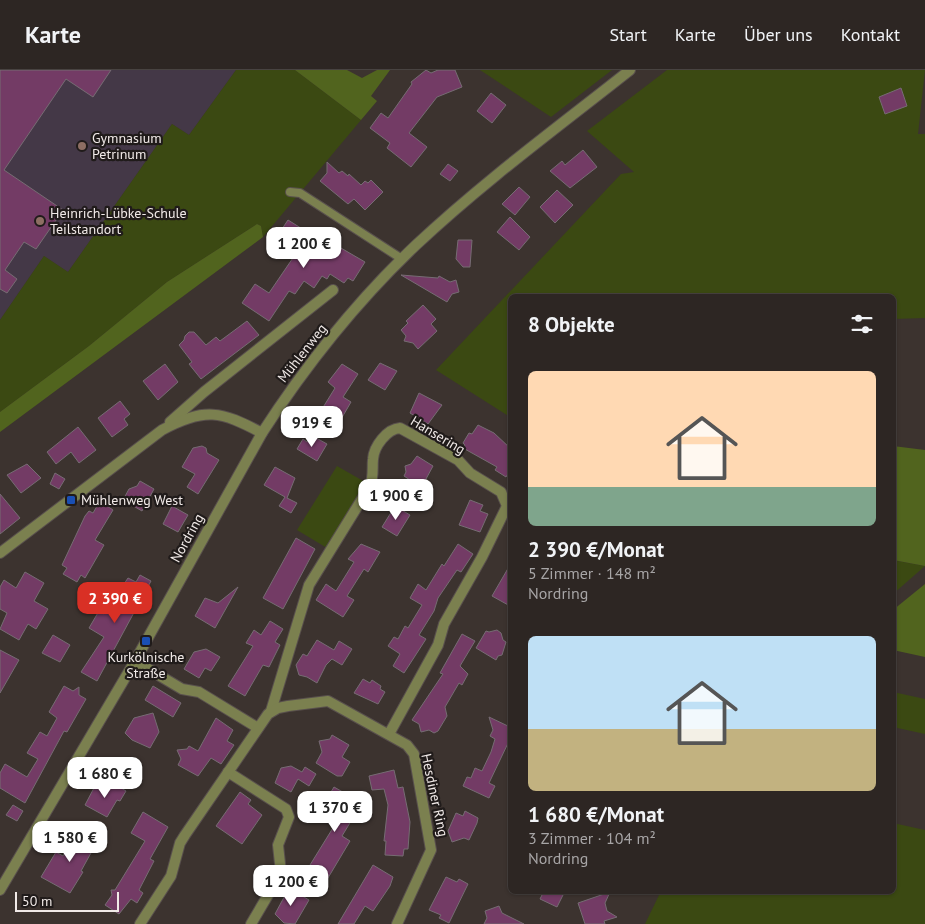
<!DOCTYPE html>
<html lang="de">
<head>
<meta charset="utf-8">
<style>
  body { margin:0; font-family:"PT Sans",sans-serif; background:#352e2b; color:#f1f3f6; height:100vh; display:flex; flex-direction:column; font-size:19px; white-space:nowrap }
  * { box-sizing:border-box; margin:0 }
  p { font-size:16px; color:#a7a5a6 }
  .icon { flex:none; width:28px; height:28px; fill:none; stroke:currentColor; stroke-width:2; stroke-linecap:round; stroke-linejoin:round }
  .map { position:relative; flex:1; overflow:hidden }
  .panel { position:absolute; left:508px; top:224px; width:388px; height:600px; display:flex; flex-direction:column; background:#2d2623; border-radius:8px; box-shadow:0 1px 4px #0004,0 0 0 1px #484341 }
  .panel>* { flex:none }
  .scale { position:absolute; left:15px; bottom:12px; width:104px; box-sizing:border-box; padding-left:5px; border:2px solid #f1eae8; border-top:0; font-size:14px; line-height:18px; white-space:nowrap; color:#f1eae8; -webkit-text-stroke:4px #201b1a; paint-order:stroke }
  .price { position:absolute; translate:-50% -42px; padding:0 11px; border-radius:10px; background:#fff; color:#222; font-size:16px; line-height:32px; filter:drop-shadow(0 1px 2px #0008) }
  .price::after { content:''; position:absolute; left:50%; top:30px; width:15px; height:11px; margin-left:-8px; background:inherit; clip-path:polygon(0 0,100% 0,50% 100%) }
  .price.current { background:#d93025; color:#fff }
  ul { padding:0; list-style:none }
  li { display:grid; align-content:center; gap:10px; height:265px; padding:0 20px }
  li span { display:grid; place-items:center; height:155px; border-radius:8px; color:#555 }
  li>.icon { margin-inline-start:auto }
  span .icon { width:90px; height:90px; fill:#fffc; stroke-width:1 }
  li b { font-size:21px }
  h2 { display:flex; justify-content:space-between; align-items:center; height:60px; padding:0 20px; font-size:21px }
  header { display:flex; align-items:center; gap:30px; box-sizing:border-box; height:70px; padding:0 25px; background:#2d2623; border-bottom:1px solid #484341 }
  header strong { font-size:24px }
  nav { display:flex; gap:28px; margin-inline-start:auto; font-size:18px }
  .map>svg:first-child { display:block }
</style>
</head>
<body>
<header>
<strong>Karte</strong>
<nav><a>Start</a><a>Karte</a><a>Über uns</a><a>Kontakt</a></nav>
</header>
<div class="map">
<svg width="925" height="854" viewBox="0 0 925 854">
  <rect width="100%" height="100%" fill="#3c332f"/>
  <!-- education -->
  <polygon fill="#443847" points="0,0 236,0 189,65 172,54 68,202 44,186 0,250"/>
  <!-- green -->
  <g fill="#3b4912">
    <polygon points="236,0 295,0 361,50 263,167 261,156 257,154 167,212 89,276 0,342 0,250 44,186 68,202 172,54 189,65"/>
    <polygon points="480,0 612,0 551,47"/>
    <polygon points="667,0 925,0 918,64 925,64 925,248 893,249 892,226 510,226 510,347 436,300 621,104 634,102 587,61"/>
    <polygon points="337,396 365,412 327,478 297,460"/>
    <polygon points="892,490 925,496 893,524 892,524"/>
    <polygon points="893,622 925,629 925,664 893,657"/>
    <polygon points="893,753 925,760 925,854 645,854 661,821 892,821"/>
  </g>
  <!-- forest -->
  <g fill="#51641e">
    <polygon points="295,0 347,0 362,8 377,0 390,0 371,26 377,31 361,50"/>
    <polygon points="257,154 261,156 263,167 0,362 0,342 89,276 167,212"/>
    <polygon points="893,376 925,380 925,496 893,490"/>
    <polygon points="925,514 925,587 893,580 893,540"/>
  </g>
  <!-- building -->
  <g fill="#733b65" stroke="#766c73">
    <polygon points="0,0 111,0 93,27 66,9 4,100 63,140 36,179 24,172 5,200 17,209 7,223 0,219"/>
    <polygon points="426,0 431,3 438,0 455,0 462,17 437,27 409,63 427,77 411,97 387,78 390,73 370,58 381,43 388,48 412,14 411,12"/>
    <polygon points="901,18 907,36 885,44 879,27"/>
    <polygon points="491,23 506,35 492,53 477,41"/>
    <polygon points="583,80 597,97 570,118 550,101 562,91 565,95"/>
    <polygon points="327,92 339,103 342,101 348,106 349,104 361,115 365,111 368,113 371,110 383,122 365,140 354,129 348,134 320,111 327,103"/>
    <polygon points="448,94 458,101 450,111 440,104"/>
    <polygon points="519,117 530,127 515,145 502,134"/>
    <polygon points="557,120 573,135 555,153 540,137"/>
    <polygon points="510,147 530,167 519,180 497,162"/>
    <polygon points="288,150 320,170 322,167 365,192 353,211 348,208 344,213 330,204 327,209 322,206 314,218 304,211 295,224 289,221 269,251 242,233 255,214 269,223 297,182 276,168"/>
    <polygon points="458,170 472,170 470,197 463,197 456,189"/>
    <polygon points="401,205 438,208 439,206 450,212 456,210 459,222 452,224 447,232"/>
    <polygon points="423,235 436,249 431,254 437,261 418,279 413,273 404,271 406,266 401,260 408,253 406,251"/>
    <polygon points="247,251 259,265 201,309 189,294 192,292 179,275 184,270 185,266 189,262 194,262 206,275 216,267 220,271"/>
    <polygon points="380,293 397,301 385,320 368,310"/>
    <polygon points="165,294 178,312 158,330 143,311"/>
    <polygon points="342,294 358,304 343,327 351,332 340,351 322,339 335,318 328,312"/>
    <polygon points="419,323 442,335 428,354 410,343"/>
    <polygon points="120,331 130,344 124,349 128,355 112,367 98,348"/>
    <polygon points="478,355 494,363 510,378 510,400 506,407 495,400 497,397 463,378 465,375 463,373 469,363 472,364"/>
    <polygon points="78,357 96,380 79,393 71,382 56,394 47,382"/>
    <polygon points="311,365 327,374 317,391 297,379 303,369 307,372"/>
    <polygon points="202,376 206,378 207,383 219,390 198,424 187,417 195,404 182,397 193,378"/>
    <polygon points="417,386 433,396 420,420 424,423 415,438 398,432 410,410 404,406 406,402 405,396 411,394"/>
    <polygon points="27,394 41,408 21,423 7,405"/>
    <polygon points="275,397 295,408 287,428 297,433 291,443 279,436 285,427 264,415"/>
    <polygon points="55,403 65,409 59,419 50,414"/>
    <polygon points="140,411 154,419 142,441 123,430 129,419 137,416"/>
    <polygon points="0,424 20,448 0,464"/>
    <polygon points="470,430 483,435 480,441 488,444 480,462 459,455"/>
    <polygon points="100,431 113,440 95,470 104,475 85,508 81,505 77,512 63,504 67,498 62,495 85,446 89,441 93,443"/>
    <polygon points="172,436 188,445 178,462 163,454"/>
    <polygon points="395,436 410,445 397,466 382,457"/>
    <polygon points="296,468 315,479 283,539 263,528"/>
    <polygon points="361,474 380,482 368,502 364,499 347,526 354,530 343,547 316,530 326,514 336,521 354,492 348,489"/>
    <polygon points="458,474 473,484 461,502 457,500 438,528 434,541 419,565 426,569 404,603 393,596 400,584 388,576 394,567 398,569 405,556 408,558 422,535 410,528 418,514 426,520 442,494 444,496"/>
    <polygon points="510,495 510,536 492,526"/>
    <polygon points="25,502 44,513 34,531 48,539 36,559 28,554 19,570 0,559 7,543 0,539 0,517 4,510 16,518"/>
    <polygon points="140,505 151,511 97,611 81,602 104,567 89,558 99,541 104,544 128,508 136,512"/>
    <polygon points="238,517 215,558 195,546 205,528 218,533"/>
    <polygon points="270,551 283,559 275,572 280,575 269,597 263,595 245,626 228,616 253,576 246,573 254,560 261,565"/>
    <polygon points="497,560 501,563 503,570 506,572 502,585 498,586 496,590 476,578 486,561 489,562"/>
    <polygon points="462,564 475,571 460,596 468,604 462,615 459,613 445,637 447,646 438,661 434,663 429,660 421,662 419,654 412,650 443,604 440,603"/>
    <polygon points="53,565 70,575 60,592 42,583"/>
    <polygon points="317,570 334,580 339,571 352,579 342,595 332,589 326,595 317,613 307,607 299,605 296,595 303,584 307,586"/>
    <polygon points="206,579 220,587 211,601 205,598 199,608 184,599 194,582"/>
    <polygon points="0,580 19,590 0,623"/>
    <polygon points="363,609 370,613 372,610 381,616 380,619 385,622 378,634 354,623"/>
    <polygon points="64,616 73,621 79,617 79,625 86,629 67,662 64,661 25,733 0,718 0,703 5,694 27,707 38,689 27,683 40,662 47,666 57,648 49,642"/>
    <polygon points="153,616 181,633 173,647 145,630"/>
    <polygon points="153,643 159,662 150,678 132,670 125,663 134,648"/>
    <polygon points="489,647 510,657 510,669 489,713 495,716 489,728 463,716 467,707 471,708 475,698 482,701 491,682 495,669 490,666 493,660"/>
    <polygon points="216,648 233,660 227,671 234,675 221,694 211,688 198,706 178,695 181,689 177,680 187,679 189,676 198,681"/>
    <polygon points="332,665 349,675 342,687 350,692 342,706 337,706 316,693 322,682 319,671 330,669"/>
    <polygon points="291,696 302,702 305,697 316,704 309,716 298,709 291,722 275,713 281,698"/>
    <polygon points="394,700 398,718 403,717 410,752 408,779 404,779 403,786 385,785 386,771 384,771 388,735 384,719 372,720 369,706"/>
    <polygon points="110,711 126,721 120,731 117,730 107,747 85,735 95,716 104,721"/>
    <polygon points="334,717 362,733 342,766 350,771 322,818 313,812 319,801 310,795 336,753 319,742"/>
    <polygon points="240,722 251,730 248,734 262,745 242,774 216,756"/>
    <polygon points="13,735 23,741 17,751 6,745"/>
    <polygon points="465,741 478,748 477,753 469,770 464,768 452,772 448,761 456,743 463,746"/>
    <polygon points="143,742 168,757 150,789 154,791 139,820 143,823 137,833 131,829 119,844 105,835 112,825 111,820 115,820 145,771 131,763"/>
    <polygon points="83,761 84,765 97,772 81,801 83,802 70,823 41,807 56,782 63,786 76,764"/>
    <polygon points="373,795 393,807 390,816 373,841 365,836 354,854 338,854"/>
    <polygon points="446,807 457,812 459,809 468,814 449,853 439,848 441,845 429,840"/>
    <polygon points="289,818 309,830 295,854 284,853 275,844"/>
    <polygon points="544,821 565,821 557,837 540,829"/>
    <polygon points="610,822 605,833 607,841 617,847 604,851 605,854 585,854 578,833"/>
    <polygon points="499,836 502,843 524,854 484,854 487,848 485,841"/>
  </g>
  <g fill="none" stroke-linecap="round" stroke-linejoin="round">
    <!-- lane casing -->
    <g stroke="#59504d" stroke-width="10">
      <polyline id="lane" points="290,122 300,123 402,189"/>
    </g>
    <!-- street casing -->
    <g stroke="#59504d" stroke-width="12">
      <g id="street">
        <polyline points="170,352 204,322 333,220"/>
        <path d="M0,483L162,360C205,337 221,341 262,363"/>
        <polyline points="135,591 182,619 199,622 258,658"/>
        <path d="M271,641L309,515L370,416C374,406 372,399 373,389C374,376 387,359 400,358L458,390L470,403L501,422L507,436L482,487L444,554L438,575L389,664"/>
        <polyline points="228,702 286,739 289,747 278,775 281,803 251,854"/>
        <path d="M0,820L135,591L262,363C306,295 357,231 416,175C483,112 558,57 630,0"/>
        <polyline points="140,854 171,806 180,773 185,765 268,644 278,638 288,636 328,631 407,675 414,684 431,780 397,854"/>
      </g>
    </g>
    <!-- lane -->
    <use href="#lane" stroke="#7b804f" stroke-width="8"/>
    <!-- street -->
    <use href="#street" stroke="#7b804f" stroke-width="10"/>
  </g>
  <!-- markers -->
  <g fill="#8d6e63" stroke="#201b1a" stroke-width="2">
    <circle cx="82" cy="76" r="5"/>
    <circle cx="40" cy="151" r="5"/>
  </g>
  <g fill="#1a4fb4" stroke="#201b1a" stroke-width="2">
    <rect x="66" y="425" width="10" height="10" rx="2.5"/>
    <rect x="141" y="566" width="10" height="10" rx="2.5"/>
  </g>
  <g text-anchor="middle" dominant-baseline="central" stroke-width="4.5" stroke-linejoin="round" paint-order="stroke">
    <!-- poi labels -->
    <g font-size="14" fill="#f1eae8" stroke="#201b1a" text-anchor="start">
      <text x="92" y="68">Gymnasium<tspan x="92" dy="16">Petrinum</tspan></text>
      <text x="50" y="143">Heinrich-Lübke-Schule<tspan x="50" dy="16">Teilstandort</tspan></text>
      <text x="81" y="430">Mühlenweg West</text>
      <text x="146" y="587" text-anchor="middle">Kurkölnische<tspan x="146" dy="16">Straße</tspan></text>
    </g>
    <!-- street labels -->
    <g font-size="14" fill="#f1eae8" stroke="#201b1a">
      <text transform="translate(302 283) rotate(-52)">Mühlenweg</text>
      <text transform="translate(438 365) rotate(31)">Hansering</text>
      <text transform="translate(187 468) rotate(-61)">Nordring</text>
      <text transform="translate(435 725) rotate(78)">Hesdiner Ring</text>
    </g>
  </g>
</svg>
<div class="scale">50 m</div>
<b class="price" style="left:304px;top:199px">1 200 €</b>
<b class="price" style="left:312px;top:378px">919 €</b>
<b class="price" style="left:396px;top:451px">1 900 €</b>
<b class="price current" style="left:115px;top:554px">2 390 €</b>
<b class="price" style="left:105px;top:729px">1 680 €</b>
<b class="price" style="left:335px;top:763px">1 370 €</b>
<b class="price" style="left:70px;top:793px">1 580 €</b>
<b class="price" style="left:291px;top:837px">1 200 €</b>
<section class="panel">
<h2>8 Objekte<svg class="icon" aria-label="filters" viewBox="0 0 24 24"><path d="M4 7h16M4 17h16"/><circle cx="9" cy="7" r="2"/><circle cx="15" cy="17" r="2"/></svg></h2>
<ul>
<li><span style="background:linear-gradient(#ffd9b3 75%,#7fa58c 0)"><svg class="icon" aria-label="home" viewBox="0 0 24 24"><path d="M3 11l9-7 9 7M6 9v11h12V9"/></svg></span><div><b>2 390 €/Monat</b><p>5 Zimmer · 148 m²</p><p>Nordring</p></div></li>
<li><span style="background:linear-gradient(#bfe0f5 60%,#c2b280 0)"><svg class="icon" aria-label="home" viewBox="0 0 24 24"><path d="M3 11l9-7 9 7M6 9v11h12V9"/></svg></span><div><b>1 680 €/Monat</b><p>3 Zimmer · 104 m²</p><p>Nordring</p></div></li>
</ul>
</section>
</div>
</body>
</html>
